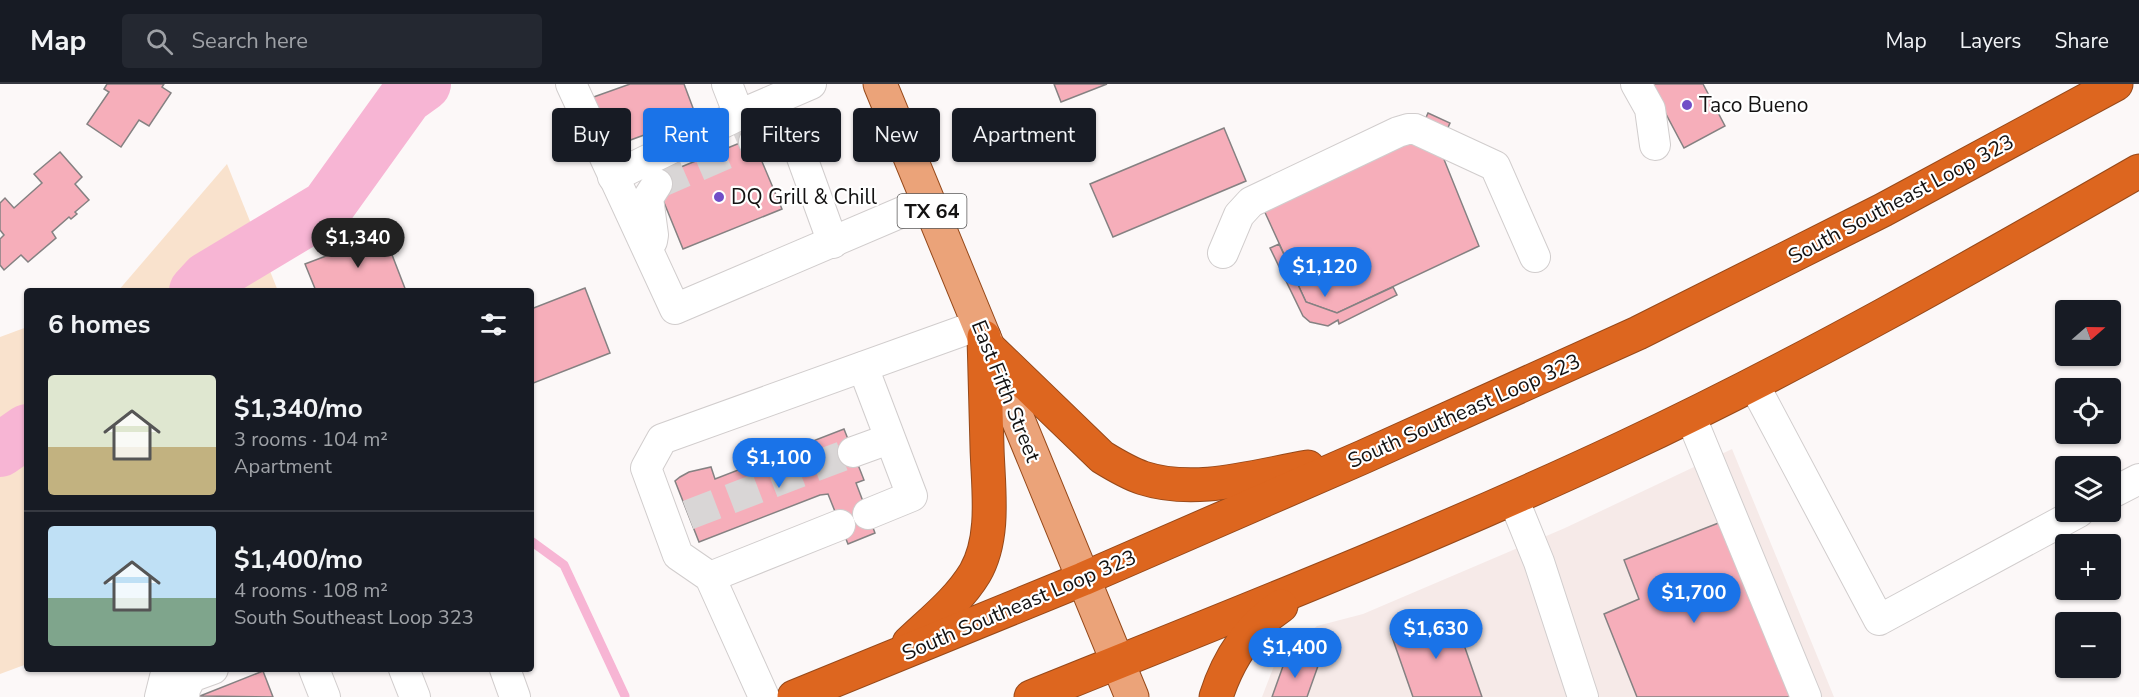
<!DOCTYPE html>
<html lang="en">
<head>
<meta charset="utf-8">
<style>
  body { margin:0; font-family:"Nunito Sans",sans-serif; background:#242831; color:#f1f3f6; height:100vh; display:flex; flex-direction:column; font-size:22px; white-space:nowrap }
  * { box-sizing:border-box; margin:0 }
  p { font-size:20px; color:#9ea1a6 }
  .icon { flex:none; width:33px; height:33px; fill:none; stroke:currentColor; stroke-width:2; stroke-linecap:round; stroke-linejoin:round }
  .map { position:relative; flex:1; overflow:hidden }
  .side { position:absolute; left:24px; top:204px; width:510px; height:384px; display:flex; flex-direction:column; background:#171b24; border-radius:6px; box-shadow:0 2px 4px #0004 }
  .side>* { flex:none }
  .guide { position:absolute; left:552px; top:24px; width:570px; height:54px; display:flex; gap:12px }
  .needle { width:39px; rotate:70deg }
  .tools { position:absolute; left:2055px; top:216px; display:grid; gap:12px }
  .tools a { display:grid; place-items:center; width:66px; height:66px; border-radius:6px; background:#171b24; box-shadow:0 2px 4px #0004; font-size:30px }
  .price { position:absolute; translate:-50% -51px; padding:0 14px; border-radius:21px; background:#1a73e8; color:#fff; font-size:20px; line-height:39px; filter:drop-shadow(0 2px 3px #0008) }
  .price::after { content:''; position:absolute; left:50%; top:36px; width:18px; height:14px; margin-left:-9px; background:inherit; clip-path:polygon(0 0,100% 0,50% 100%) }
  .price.selected { background:#222; color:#fff }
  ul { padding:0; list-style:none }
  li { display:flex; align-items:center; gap:18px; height:150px; padding:0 24px }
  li+li { border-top:2px solid #363941 }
  li span { display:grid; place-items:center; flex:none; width:168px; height:120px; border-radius:6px; color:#555 }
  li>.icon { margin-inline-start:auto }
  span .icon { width:72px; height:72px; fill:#fffc; stroke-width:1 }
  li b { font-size:26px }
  h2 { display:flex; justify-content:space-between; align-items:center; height:72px; padding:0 24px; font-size:26px }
  .pill { padding:0 21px; border-radius:6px; background:#171b24; box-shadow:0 2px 4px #0004; font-size:21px; line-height:54px }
  .pill.selected { background:#1a73e8; color:#fff }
  header { display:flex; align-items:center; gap:36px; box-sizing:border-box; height:84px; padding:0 30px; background:#171b24; border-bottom:2px solid #363941 }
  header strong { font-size:28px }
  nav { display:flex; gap:33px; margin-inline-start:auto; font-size:21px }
  .search { width:420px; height:54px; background:#242831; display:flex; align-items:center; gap:15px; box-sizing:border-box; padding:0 21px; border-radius:6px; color:#9ea1a6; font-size:22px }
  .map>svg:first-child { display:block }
</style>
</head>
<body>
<header>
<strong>Map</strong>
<div class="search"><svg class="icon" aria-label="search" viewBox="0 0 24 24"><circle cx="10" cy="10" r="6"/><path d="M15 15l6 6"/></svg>Search here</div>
<nav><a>Map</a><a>Layers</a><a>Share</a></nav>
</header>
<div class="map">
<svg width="2139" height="613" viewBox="0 0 2139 613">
  <rect width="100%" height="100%" fill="#fcf8f8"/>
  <!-- built -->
  <polygon fill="#f6eae8" points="1732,365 1834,613 1262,613 1277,574 1317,542 1363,530 1565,444"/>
  <!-- green -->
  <g fill="#f9e2cd">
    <polygon points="227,80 278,207 118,207"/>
    <polygon points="27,243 27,580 0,590 0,253"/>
  </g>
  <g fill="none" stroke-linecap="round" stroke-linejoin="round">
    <!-- stream -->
    <g stroke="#f7b5d4" stroke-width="9">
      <polyline points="207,195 223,207"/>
      <polyline points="531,457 564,481 625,612"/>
    </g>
    <!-- river -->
    <g stroke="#f7b5d4" stroke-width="54">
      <polyline points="196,207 207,195 327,123 406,13 424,0"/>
      <polyline points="0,366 27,347"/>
    </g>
  </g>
  <!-- building -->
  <g fill="#f6aeba" stroke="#858182" stroke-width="1.5">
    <polygon points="107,0 164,0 162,3 171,9 149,42 139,36 121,63 87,40 109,8 104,5"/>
    <polygon points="630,0 684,0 696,32 606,65 588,15"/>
    <polygon points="1054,0 1107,0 1061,18"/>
    <polygon points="1650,0 1703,0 1725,42 1684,64"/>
    <polygon points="1428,29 1450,39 1439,63 1417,54"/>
    <polygon points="1224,44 1246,97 1113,153 1090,100"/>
    <polygon points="752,54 782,125 683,165 654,94"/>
    <polygon points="1417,54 1439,63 1479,162 1337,229 1306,218 1262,122"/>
    <polygon points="60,68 82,93 75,100 89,116 75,128 77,130 71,135 69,133 52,148 56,154 28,178 21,171 4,186 0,181 0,155 4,151 0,146 0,119 5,114 14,124 42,99 34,90"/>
    <polygon points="384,150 406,207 316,207 305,180"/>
    <polygon points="1279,160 1306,218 1337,229 1393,203 1397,211 1339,240 1338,236 1328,242 1310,238 1303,232 1270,164"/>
    <polygon points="585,204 610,269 531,300 531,225"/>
    <polygon points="844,345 864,396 856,399 875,449 848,460 828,410 820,411 699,458 675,397 680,393 689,388 711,383 715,395"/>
    <polygon points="1721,438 1790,613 1637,613 1604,530 1639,515 1624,476"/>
    <polygon points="1453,529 1482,613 1413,613 1391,550"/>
    <polygon points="1287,571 1318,582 1307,613 1272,613"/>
    <polygon points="263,587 273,613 200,612"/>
  </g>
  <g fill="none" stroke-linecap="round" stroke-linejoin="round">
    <!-- minor-tunnel -->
    <g stroke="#d9d6d6" stroke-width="30" stroke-dasharray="30 15" stroke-linecap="butt">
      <polyline points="657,100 754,58"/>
      <polyline points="688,431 853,368"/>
    </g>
    <!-- minor casing -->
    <g stroke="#d1cdcd" stroke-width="32">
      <g id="minor">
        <polyline points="571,0 675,225 928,117"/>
        <polyline points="727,0 739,31 811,0"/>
        <polyline points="1636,0 1650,25 1655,61"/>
        <polyline points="754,58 781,48 790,49 796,57 833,159"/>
        <polyline points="613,93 739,31"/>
        <polyline points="652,157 653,151 648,114 657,100"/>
        <polyline points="1223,169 1239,131 1251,118 1398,48 1408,45 1415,45 1495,82 1535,173"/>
        <polyline points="863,283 912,412 868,430"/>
        <polyline points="1753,299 1879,536 2079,428"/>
        <polyline points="1690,331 1806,613"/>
        <polyline points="853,368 889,355"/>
        <polyline points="2110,410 2139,395"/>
        <polyline points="1513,414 1539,478 1583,613"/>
        <polyline points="710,493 840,441"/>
        <polyline points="314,585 325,613"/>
        <polyline points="404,585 415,613"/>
        <polyline points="505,585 515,613"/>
        <polyline points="160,613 165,593 171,585"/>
        <polyline points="184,613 185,605 191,593 213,585"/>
        <polyline points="764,613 710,493 678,471 646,384 662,355 979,241"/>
      </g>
    </g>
    <!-- major casing -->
    <g stroke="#96491a" stroke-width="35">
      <polyline id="major" points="880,0 1132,613"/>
    </g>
    <!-- highway casing -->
    <g stroke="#96491a" stroke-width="35">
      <g id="highway">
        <path d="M988,263L1102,373C1115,381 1128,389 1143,394C1196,411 1255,392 1308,383"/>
        <path d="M909,559C932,537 958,517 975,489C996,453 988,403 987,363C986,327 985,290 984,253"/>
        <polyline points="794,613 1083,495 1363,373 1638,249 1883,126 2116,0"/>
        <path d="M1031,613C1230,533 1429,455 1623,364C1800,281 1970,184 2139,87"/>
        <path d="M1216,613C1228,575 1248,544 1281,522"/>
      </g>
    </g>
    <!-- minor -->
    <use href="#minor" stroke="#fff" stroke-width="30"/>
    <!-- major -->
    <use href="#major" stroke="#eba379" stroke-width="33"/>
    <!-- highway -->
    <use href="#highway" stroke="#dd661f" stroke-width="33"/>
  </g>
  <!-- markers -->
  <g fill="#714ec7" stroke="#fff" stroke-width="2">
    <circle cx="1687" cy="21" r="6"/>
    <circle cx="719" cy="113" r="6"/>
  </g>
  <g text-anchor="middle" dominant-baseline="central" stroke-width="4.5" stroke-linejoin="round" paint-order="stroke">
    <!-- shield labels -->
    <rect fill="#fff" stroke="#5a5959" stroke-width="1.5" x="897.5" y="110" width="69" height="34" rx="4.5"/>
    <g font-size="20" font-weight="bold" fill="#131212">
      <text x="932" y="127">TX 64</text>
    </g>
    <!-- poi labels -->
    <g font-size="21" fill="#131212" stroke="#fff" text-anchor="start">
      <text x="1699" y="21">Taco Bueno</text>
      <text x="731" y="113">DQ Grill &amp; Chill</text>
    </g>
    <!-- street labels -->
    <g font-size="21" fill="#131212" stroke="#fff">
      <text transform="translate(1901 115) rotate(-28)">South Southeast Loop 323</text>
      <text transform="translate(1006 307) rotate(68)">East Fifth Street</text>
      <text transform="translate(1464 327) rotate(-24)">South Southeast Loop 323</text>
      <text transform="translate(1019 521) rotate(-23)">South Southeast Loop 323</text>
    </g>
  </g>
</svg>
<div class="tools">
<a><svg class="needle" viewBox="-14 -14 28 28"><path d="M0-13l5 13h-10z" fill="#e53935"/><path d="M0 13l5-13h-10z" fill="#9ea1a6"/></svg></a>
<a><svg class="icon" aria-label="locate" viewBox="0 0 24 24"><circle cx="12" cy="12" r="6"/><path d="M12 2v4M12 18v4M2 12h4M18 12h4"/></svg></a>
<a><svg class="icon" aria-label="layers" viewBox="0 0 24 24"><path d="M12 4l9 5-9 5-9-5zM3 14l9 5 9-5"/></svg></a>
<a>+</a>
<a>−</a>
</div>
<b class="price selected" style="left:358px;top:185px">$1,340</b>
<b class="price" style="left:1325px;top:214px">$1,120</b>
<b class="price" style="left:779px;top:405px">$1,100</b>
<b class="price" style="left:1694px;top:540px">$1,700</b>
<b class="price" style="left:1436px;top:576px">$1,630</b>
<b class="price" style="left:1295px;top:595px">$1,400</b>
<div class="guide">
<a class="pill">Buy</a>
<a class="pill selected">Rent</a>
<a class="pill">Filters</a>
<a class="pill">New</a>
<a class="pill">Apartment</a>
</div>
<section class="side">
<h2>6 homes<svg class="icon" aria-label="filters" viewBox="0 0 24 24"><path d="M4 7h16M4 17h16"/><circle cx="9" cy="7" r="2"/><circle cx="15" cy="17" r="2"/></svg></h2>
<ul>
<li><span style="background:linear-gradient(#dfe7d0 60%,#c2b280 0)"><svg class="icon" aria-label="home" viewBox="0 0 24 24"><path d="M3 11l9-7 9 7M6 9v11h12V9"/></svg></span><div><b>$1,340/mo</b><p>3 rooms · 104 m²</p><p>Apartment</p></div></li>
<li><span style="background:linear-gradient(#bfe0f5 60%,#7fa58c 0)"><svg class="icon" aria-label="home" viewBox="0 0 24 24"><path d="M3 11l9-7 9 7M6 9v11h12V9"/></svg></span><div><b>$1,400/mo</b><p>4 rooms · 108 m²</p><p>South Southeast Loop 323</p></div></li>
</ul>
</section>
</div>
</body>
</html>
